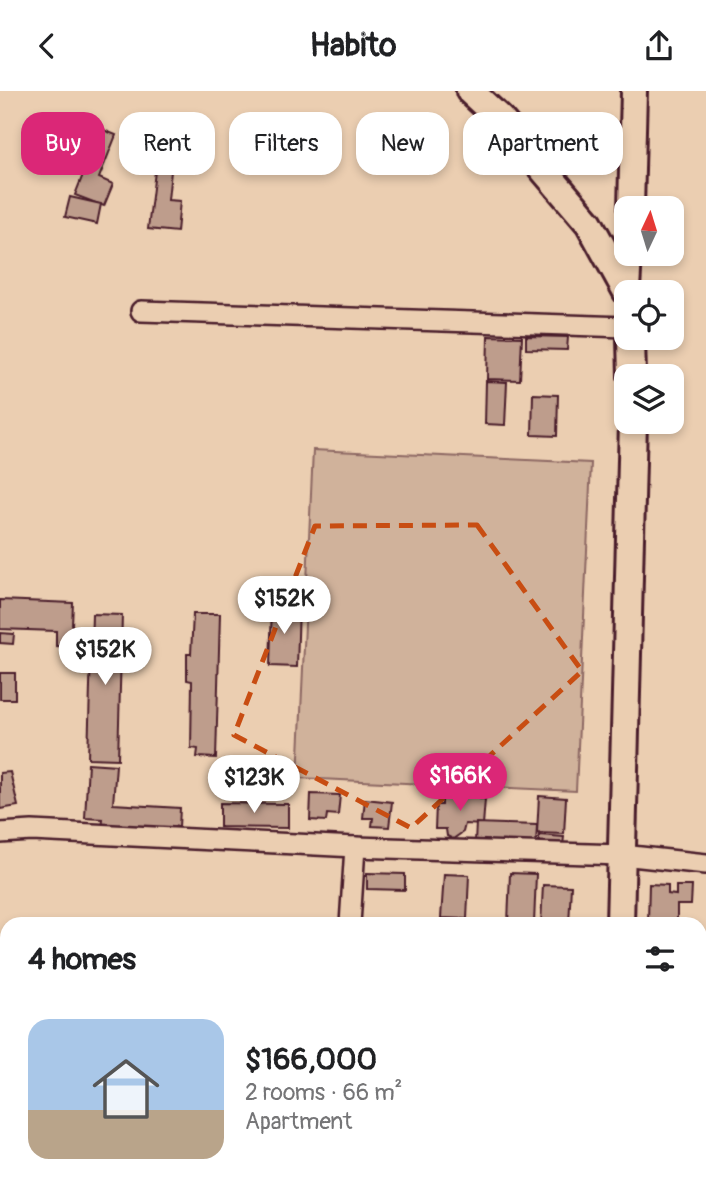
<!DOCTYPE html>
<html lang="en">
<head>
<meta charset="utf-8">
<style>
  body { margin:0; font-family:Pangolin,sans-serif; background:#f6f6f6; color:#202124; height:100vh; display:flex; flex-direction:column; font-size:26px; white-space:nowrap }
  * { box-sizing:border-box; margin:0 }
  p { font-size:23px; color:#757577 }
  .icon { flex:none; width:38px; height:38px; fill:none; stroke:currentColor; stroke-width:2; stroke-linecap:round; stroke-linejoin:round }
  .map { position:relative; flex:1; overflow:hidden }
  .sheet { position:absolute; left:0px; top:826px; width:707px; height:275px; display:flex; flex-direction:column; background:#fff; border-radius:21px 21px 0 0; box-shadow:0 4px 10px #0003 }
  .sheet>* { flex:none }
  .banner { position:absolute; left:21px; top:21px; width:665px; height:63px; display:flex; gap:14px }
  .needle { width:46px; rotate:4deg }
  .buttons { position:absolute; left:614px; top:105px; display:grid; gap:14px }
  .buttons a { display:grid; place-items:center; width:70px; height:70px; border-radius:14px; background:#fff; box-shadow:0 4px 10px #0003; font-size:35px }
  .price { position:absolute; translate:-50% -60px; padding:0 16px; border-radius:24px; background:#fff; color:#222; font-size:23px; line-height:46px; filter:drop-shadow(0 2px 4px #0008) }
  .price::after { content:''; position:absolute; left:50%; top:42px; width:21px; height:16px; margin-left:-10px; background:inherit; clip-path:polygon(0 0,100% 0,50% 100%) }
  .price.selected { background:#db2777; color:#fff }
  ul { padding:0; list-style:none }
  li { display:flex; align-items:center; gap:21px; height:175px; padding:0 28px }
  li span { display:grid; place-items:center; flex:none; width:196px; height:140px; border-radius:21px; color:#555 }
  li>.icon { margin-inline-start:auto }
  span .icon { width:84px; height:84px; fill:#fffc; stroke-width:1 }
  li b { font-size:30px }
  h2 { display:flex; justify-content:space-between; align-items:center; height:84px; padding:0 28px; font-size:30px }
  .tag { padding:0 24px; border-radius:21px; background:#fff; box-shadow:0 4px 10px #0003; font-size:24px; line-height:63px }
  .tag.selected { background:#db2777; color:#fff }
  header { display:flex; justify-content:space-between; align-items:center; height:91px; padding:0 28px; background:#fff; font-size:32px; font-weight:700 }
  .map>svg:first-child { display:block }
</style>
</head>
<body>
<header><svg class="icon" aria-label="back" viewBox="0 0 24 24"><path d="M15 5l-7 7 7 7"/></svg>Habito<svg class="icon" aria-label="share" viewBox="0 0 24 24"><path d="M12 15V3M7 8l5-5 5 5M5 13v7h14v-7"/></svg></header>
<div class="map">
<svg width="706" height="1100" viewBox="0 0 706 1100">
  <rect width="100%" height="100%" fill="#ebceb1"/>
  <filter id="ink" filterUnits="userSpaceOnUse"><feTurbulence type="fractalNoise" baseFrequency=".0143" numOctaves="2"/><feDisplacementMap in="SourceGraphic" scale="14" xChannelSelector="R" yChannelSelector="G"/><feConvolveMatrix kernelMatrix="1 2 1 2 8 2 1 2 1" color-interpolation-filters="sRGB"/></filter>
  <g filter="url(#ink)">
    <!-- green -->
    <polygon fill="#d0b29b" stroke="#8d6863" stroke-width="2" points="313,359 591,372 576,700 298,687"/>
    <!-- building -->
    <g fill="#be9d8c" stroke="#4a1f2b" stroke-width="2">
      <polygon points="101,38 116,44 99,87 113,93 104,115 75,104"/>
      <polygon points="131,46 174,51 168,109 180,110 177,141 148,138 156,72 129,69"/>
      <polygon points="70,106 101,113 97,133 65,126"/>
      <polygon points="488,245 522,246 520,289 487,288"/>
      <polygon points="526,245 568,246 567,259 526,258"/>
      <polygon points="486,290 507,291 505,334 485,333"/>
      <polygon points="533,303 558,304 557,345 532,344"/>
      <polygon points="0,509 73,512 71,556 56,555 56,540 0,538"/>
      <polygon points="272,514 299,515 297,576 270,575"/>
      <polygon points="92,523 122,524 118,668 88,667"/>
      <polygon points="193,523 220,523 216,667 197,666 198,658 191,657 192,590 187,589 187,563 191,563"/>
      <polygon points="0,542 14,543 13,553 0,552"/>
      <rect x="0" y="582" width="15" height="26"/>
      <polygon points="88,672 116,674 113,713 180,717 179,736 172,735 172,745 102,742 103,728 85,727"/>
      <polygon points="10,681 18,715 0,718 0,682"/>
      <polygon points="457,702 480,703 480,708 485,708 483,734 465,733 463,741 453,748 447,745 446,738 435,738 436,714 442,714 442,706 456,707"/>
      <polygon points="311,703 340,704 338,724 327,723 326,730 310,729"/>
      <polygon points="539,705 566,707 564,743 537,742"/>
      <polygon points="365,708 392,711 389,736 372,735 373,727 363,727"/>
      <polygon points="220,712 288,713 288,737 220,736"/>
      <polygon points="476,732 537,734 536,753 475,751"/>
      <polygon points="539,744 564,746 563,754 539,753"/>
      <polygon points="367,782 405,783 405,799 367,798"/>
      <polygon points="510,782 536,783 534,833 508,832"/>
      <polygon points="444,783 469,784 467,828 441,827"/>
      <polygon points="649,793 668,794 668,803 676,804 676,795 692,795 691,814 677,814 677,831 648,831"/>
      <polygon points="543,794 571,795 569,833 541,833"/>
      <rect x="700" y="915" width="6" height="27"/>
      <rect x="0" y="918" width="7" height="46"/>
      <polygon points="700,992 706,993 706,1034 700,1033"/>
      <polygon points="700,1089 706,1090 706,1100 689,1100 690,1094 700,1094"/>
      <polygon points="406,1094 461,1094 460,1100 405,1100"/>
      <polygon points="464,1094 503,1094 502,1100 464,1100"/>
      <rect x="530" y="1094" width="30" height="6"/>
      <rect x="638" y="1094" width="48" height="6"/>
    </g>
    <g fill="none" stroke-linecap="round" stroke-linejoin="round">
      <!-- minor casing -->
      <g stroke="#4a1f2b" stroke-width="24">
        <g id="minor">
          <polyline points="141,220 626,236"/>
          <polyline points="0,742 32,740 355,756 622,764 706,773"/>
          <polyline points="350,833 355,756"/>
          <polyline points="0,1003 7,1002"/>
        </g>
      </g>
      <!-- tertiary casing -->
      <g stroke="#4a1f2b" stroke-width="30">
        <g id="tertiary">
          <polyline points="631,117 634,0"/>
          <polyline points="627,198 629,163"/>
        </g>
      </g>
      <!-- secondary casing -->
      <g stroke="#4a1f2b" stroke-width="32">
        <g id="secondary">
          <polyline points="470,0 500,28 589,132 627,201"/>
          <polyline points="631,247 632,285"/>
          <polyline points="620,833 633,331"/>
          <polyline points="611,1100 611,1094"/>
        </g>
      </g>
      <!-- minor -->
      <use href="#minor" stroke="#ebceb1" stroke-width="19"/>
      <!-- tertiary -->
      <use href="#tertiary" stroke="#ebceb1" stroke-width="24"/>
      <!-- secondary -->
      <use href="#secondary" stroke="#ebceb1" stroke-width="26"/>
    </g>
  </g>
  <!-- marked area -->
  <path fill="none" stroke="#c84d12" stroke-width="5" stroke-dasharray="14 9" stroke-linejoin="round" d="M477,434L582,580L411,737L234,644L315,435Z"/>
</svg>
<div class="buttons">
<a><svg class="needle" viewBox="-14 -14 28 28"><path d="M0-13l5 13h-10z" fill="#e53935"/><path d="M0 13l5-13h-10z" fill="#757577"/></svg></a>
<a><svg class="icon" aria-label="locate" viewBox="0 0 24 24"><circle cx="12" cy="12" r="6"/><path d="M12 2v4M12 18v4M2 12h4M18 12h4"/></svg></a>
<a><svg class="icon" aria-label="layers" viewBox="0 0 24 24"><path d="M12 4l9 5-9 5-9-5zM3 14l9 5 9-5"/></svg></a>
</div>
<b class="price" style="left:284px;top:545px">$152K</b>
<b class="price" style="left:105px;top:596px">$152K</b>
<b class="price selected" style="left:460px;top:722px">$166K</b>
<b class="price" style="left:254px;top:724px">$123K</b>
<div class="banner">
<a class="tag selected">Buy</a>
<a class="tag">Rent</a>
<a class="tag">Filters</a>
<a class="tag">New</a>
<a class="tag">Apartment</a>
</div>
<section class="sheet">
<h2>4 homes<svg class="icon" aria-label="filters" viewBox="0 0 24 24"><path d="M4 7h16M4 17h16"/><circle cx="9" cy="7" r="2"/><circle cx="15" cy="17" r="2"/></svg></h2>
<ul>
<li><span style="background:linear-gradient(#a9c7e8 65%,#b9a48a 0)"><svg class="icon" aria-label="home" viewBox="0 0 24 24"><path d="M3 11l9-7 9 7M6 9v11h12V9"/></svg></span><div><b>$166,000</b><p>2 rooms · 66 m²</p><p>Apartment</p></div></li>
</ul>
</section>
</div>
</body>
</html>
